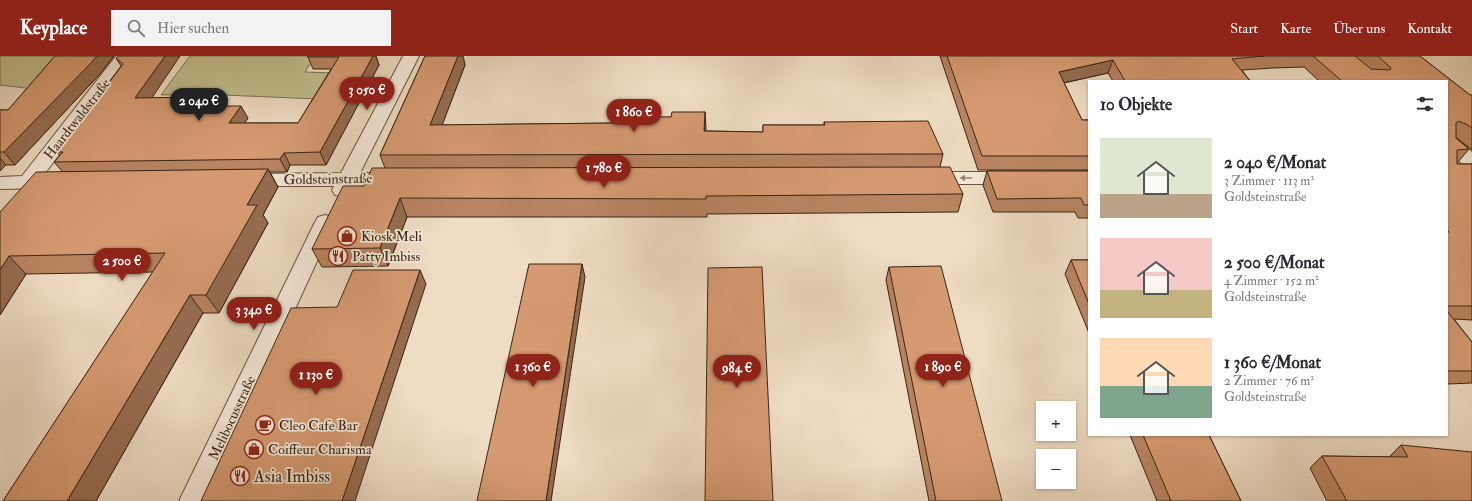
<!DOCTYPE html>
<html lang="de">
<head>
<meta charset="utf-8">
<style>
  body { margin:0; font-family:"IM FELL Double Pica",serif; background:#f2f2f3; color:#2b2b33; height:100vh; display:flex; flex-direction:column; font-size:15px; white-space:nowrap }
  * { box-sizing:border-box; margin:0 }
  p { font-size:13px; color:#7c7c81 }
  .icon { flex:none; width:22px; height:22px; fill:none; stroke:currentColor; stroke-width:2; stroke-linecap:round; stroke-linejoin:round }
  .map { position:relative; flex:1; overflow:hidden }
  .drawer { position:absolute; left:1088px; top:24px; width:360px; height:356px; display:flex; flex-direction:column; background:#fff; border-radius:0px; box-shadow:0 1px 3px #0004 }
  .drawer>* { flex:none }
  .fabs { position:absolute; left:1036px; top:345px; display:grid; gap:8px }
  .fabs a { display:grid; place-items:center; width:40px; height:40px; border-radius:0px; background:#fff; box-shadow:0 1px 3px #0004; font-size:20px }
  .price { position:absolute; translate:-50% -34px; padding:0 9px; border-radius:14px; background:#8f2418; color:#fff; font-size:13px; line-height:26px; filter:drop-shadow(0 1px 2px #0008) }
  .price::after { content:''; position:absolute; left:50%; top:24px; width:12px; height:9px; margin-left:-6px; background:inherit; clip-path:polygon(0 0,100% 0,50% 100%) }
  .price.active { background:#222; color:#fff }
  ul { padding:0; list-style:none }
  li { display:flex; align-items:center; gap:12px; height:100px; padding:0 12px }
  li span { display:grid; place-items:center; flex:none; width:112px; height:80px; border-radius:0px; color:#555 }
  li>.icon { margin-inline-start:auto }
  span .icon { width:48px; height:48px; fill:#fffc; stroke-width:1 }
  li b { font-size:17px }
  h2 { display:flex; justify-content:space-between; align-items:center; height:48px; padding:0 12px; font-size:17px }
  header { display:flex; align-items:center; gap:24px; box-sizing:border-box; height:56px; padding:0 20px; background:#8f2418; color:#fff }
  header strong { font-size:19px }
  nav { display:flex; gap:22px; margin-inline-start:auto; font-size:14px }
  .search { width:280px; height:36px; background:#f2f2f3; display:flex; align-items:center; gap:10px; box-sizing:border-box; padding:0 14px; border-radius:0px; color:#7c7c81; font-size:15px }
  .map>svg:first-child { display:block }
</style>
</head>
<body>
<header>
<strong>Keyplace</strong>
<div class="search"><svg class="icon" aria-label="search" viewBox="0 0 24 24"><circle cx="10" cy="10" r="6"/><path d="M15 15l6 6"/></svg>Hier suchen</div>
<nav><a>Start</a><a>Karte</a><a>Über uns</a><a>Kontakt</a></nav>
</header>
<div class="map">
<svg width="1472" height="445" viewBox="0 0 1472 445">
  <rect width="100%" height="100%" fill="#eedcc3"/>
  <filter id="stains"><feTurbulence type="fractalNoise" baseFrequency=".005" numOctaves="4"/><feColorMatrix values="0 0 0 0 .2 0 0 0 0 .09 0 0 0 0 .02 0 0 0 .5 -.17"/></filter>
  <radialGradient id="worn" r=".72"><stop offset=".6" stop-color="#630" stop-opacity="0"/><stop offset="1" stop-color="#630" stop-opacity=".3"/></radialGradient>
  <!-- green -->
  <g fill="#c1be8e" stroke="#7e7151">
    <polygon points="0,0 62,0 34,33 0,29"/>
    <polygon points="190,0 315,0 305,16 334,17 317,43 200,38 161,39"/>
  </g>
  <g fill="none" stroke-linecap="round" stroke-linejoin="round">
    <!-- minor casing -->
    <g stroke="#675240" stroke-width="2">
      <g id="minor">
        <polygon points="116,0 133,0 43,120 57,120 64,122 67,126 64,130 57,132 0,133 0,121 22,120"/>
        <polygon points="403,0 419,0 360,117 397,117 404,119 407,123 404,127 397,129 354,130 349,139 342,140 335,139 332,134 334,130 245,130 238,128 235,124 238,120 245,118 341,117"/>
        <polygon points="1447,80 1454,82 1472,96 1472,112 1465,110 1447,95"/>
        <polygon points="925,116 1015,116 1022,118 1025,122 1022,126 1015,128 925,128 918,126 915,122 918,118"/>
        <polygon points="325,159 332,161 335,166 207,445 179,445 315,166 318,161"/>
      </g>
    </g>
    <!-- minor -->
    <use href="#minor" fill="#f4e8d8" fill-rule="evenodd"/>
  </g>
  <!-- wall -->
  <g fill="#b88462" stroke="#3a2414">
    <polygon points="55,0 114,0 99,19 15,109 6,109 0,115 0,54 8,54"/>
    <polygon points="118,0 151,42 198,41 203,50 248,62 244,67 298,67 331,13 313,13 308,1 308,0 376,0 379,9 326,109 290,109 287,116 270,116 278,131 263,159 268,167 219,257 203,257 96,445 3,445 153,216 26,218 0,259 0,156 62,115 54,106 60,100 57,96 121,10 116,2"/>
    <polygon points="425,0 463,0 465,9 442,69 617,67 671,61 705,56 705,75 763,76 763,69 824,69 824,66 943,98 940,111 963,138 958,156 707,158 707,161 407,161 388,210 322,211 312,193 364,130 385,112 380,99"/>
    <polygon points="940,0 1420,0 1470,39 1472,39 1472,94 1457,82 1469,93 1458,106 1457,107 1457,108 1472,108 1472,264 1454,263 1472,286 1472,327 1447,328 1447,25 1319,25 1304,11 1273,12 1242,14 1250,25 1113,25 1108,17 1064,27 1082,64 1089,64 1089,114 978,114"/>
    <polygon points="987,115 1089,115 1089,162 1078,162 1075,156 993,156 983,129"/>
    <polygon points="1071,204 1089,204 1089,277 1065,218"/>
    <polygon points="889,211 1002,445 929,445 886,224"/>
    <polygon points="1130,379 1209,379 1241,445 1157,445"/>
    <polygon points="1401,389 1472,445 1327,445 1310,412 1322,400 1389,401"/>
  </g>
  <!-- shaded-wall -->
  <g fill="#966c50" stroke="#3a2414">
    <polygon points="97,0 114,0 99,19 15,109 4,96"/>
    <polygon points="165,0 180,0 143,55 135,42"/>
    <polygon points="373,0 376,0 379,9 326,109 320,96"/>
    <polygon points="458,0 463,0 465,9 436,85 430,69"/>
    <polygon points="1113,4 1108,17 1054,29 1059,16"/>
    <polygon points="198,41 205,53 191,50"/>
    <polygon points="241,50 248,62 236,80 229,67"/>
    <polygon points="705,56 706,72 704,91 704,75"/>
    <polygon points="284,97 290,109 287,116 280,103"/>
    <polygon points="0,102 6,109 0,115"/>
    <polygon points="268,113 278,131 263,159 268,167 219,257 206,239 247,149"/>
    <polygon points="400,142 407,161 388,210 380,192"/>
    <polygon points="9,200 26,218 0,259 0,214"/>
    <polygon points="582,208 585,221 551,445 546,445"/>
    <polygon points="420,214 426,228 355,445 342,445"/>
    <polygon points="190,239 203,257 96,445 67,445"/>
  </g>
  <!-- building -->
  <g fill="#d69a72" stroke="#3a2414">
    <polygon points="55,0 97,0 91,7 4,96 0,96 0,54 8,54"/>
    <polygon points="118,0 165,0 135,42 198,41 191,50 241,50 229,67 298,67 339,1 308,1 308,0 373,0 320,96 284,97 280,103 54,106 63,96 57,96 123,8 116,2"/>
    <polygon points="425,0 458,0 430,69 617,67 619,60 671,61 672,56 705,56 704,75 763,76 763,69 825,69 824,66 928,65 943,98 380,99"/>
    <polygon points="947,0 1264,0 1232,3 1250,25 1125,25 1113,4 1059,16 1082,64 1089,64 1089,100 982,100"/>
    <polygon points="1313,0 1355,0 1371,13 1390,14 1391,12 1378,0 1420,0 1470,39 1472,39 1472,72 1466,68 1458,65 1456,67 1456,82 1469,93 1457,94 1457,108 1472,108 1472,250 1447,250 1447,176 1449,176 1447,174 1447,25 1342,25"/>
    <polygon points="950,111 963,138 706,140 706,143 400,142 380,192 312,193 343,130 364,130 372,112"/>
    <polygon points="268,113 247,149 257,149 206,239 190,239 67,445 3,445 165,197 9,200 0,214 0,156 36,116"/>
    <polygon points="987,115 1089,115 1089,149 1084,149 1081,142 997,143"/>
    <polygon points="1071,204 1089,204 1089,248"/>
    <polygon points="529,208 582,208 546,445 477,445"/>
    <polygon points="941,210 1002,445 936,445 889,211"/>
    <polygon points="762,211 773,445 705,445 708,212"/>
    <polygon points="353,214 420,214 342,445 201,445 291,252 337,251"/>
    <polygon points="1447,255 1472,286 1472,315 1447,315"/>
    <polygon points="1143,379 1209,379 1241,445 1171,445"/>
    <polygon points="1401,389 1472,396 1472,445 1347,445 1322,400 1408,401"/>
  </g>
  <!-- one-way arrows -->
  <defs><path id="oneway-solid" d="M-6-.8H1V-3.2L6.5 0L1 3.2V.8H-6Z"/></defs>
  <use fill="#978676" href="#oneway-solid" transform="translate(966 122) rotate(180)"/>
  <!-- icons -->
  <defs>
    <g id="shop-ring" transform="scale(1)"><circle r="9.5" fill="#f4e8d8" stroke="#8f2418" stroke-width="1.5"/><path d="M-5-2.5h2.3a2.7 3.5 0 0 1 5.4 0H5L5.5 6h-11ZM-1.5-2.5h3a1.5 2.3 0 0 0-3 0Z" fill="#8f2418"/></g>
    <g id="restaurant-ring" transform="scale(1)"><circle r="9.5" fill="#f4e8d8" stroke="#8f2418" stroke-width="1.5"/><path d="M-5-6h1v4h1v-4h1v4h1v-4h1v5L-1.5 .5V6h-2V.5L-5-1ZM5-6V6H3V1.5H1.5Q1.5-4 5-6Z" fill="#8f2418"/></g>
    <g id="cafe-ring" transform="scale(1)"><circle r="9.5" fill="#f4e8d8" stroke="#8f2418" stroke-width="1.5"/><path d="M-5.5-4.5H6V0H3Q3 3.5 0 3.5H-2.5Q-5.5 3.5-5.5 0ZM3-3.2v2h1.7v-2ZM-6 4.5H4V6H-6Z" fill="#8f2418"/></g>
  </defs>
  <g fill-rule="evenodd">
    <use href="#shop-ring" x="347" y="180"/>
    <use href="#restaurant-ring" x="338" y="200"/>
    <use href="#cafe-ring" x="265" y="369"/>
    <use href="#shop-ring" x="254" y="393"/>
    <use href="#restaurant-ring" x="240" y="420"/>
  </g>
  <g text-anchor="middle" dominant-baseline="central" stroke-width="3.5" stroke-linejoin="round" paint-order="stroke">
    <!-- street labels -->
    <g font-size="14" fill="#3a2414" stroke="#f4e8d8">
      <text transform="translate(77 63) rotate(-52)">Haardtwaldstraße</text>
      <text transform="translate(328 123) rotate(-1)">Goldsteinstraße</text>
      <text transform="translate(232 362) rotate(-65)">Melibocusstraße</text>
    </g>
    <!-- poi labels -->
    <g font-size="14" fill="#3a2414" stroke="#f4e8d8" text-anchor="start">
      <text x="361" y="180">Kiosk Meli</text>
      <text x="352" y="200">Patty Imbiss</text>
      <text x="279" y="369">Cleo Cafe Bar</text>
      <text x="268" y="393">Coiffeur Charisma</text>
    </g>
    <!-- near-poi labels -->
    <g font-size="17" fill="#3a2414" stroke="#f4e8d8" text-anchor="start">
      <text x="254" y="420">Asia Imbiss</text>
    </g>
  </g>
  <rect width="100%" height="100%" filter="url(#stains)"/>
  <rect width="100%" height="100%" fill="url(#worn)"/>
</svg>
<div class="fabs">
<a>+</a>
<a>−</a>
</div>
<b class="price" style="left:367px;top:55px">3 050 €</b>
<b class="price active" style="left:199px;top:66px">2 040 €</b>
<b class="price" style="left:634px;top:77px">1 860 €</b>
<b class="price" style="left:604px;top:133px">1 780 €</b>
<b class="price" style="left:122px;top:226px">2 500 €</b>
<b class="price" style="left:254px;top:275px">3 340 €</b>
<b class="price" style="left:533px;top:332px">1 360 €</b>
<b class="price" style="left:943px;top:332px">1 890 €</b>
<b class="price" style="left:737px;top:333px">984 €</b>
<b class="price" style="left:316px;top:340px">1 130 €</b>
<section class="drawer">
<h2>10 Objekte<svg class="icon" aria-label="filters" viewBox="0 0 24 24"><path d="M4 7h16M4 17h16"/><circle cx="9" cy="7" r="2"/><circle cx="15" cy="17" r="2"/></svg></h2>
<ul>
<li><span style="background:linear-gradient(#dfe7d0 70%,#b9a48a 0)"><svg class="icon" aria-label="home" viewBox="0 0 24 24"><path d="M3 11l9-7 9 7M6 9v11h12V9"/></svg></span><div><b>2 040 €/Monat</b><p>3 Zimmer · 113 m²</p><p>Goldsteinstraße</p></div></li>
<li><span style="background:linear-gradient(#f6c9c9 65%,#c2b280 0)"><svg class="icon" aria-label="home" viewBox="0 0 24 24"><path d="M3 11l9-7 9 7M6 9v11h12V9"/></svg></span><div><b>2 500 €/Monat</b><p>4 Zimmer · 152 m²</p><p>Goldsteinstraße</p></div></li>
<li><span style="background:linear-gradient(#ffd9b3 60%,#7fa58c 0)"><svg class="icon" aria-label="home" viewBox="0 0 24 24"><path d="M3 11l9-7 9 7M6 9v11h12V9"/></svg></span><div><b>1 360 €/Monat</b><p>2 Zimmer · 76 m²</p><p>Goldsteinstraße</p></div></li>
</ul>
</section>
</div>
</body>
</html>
